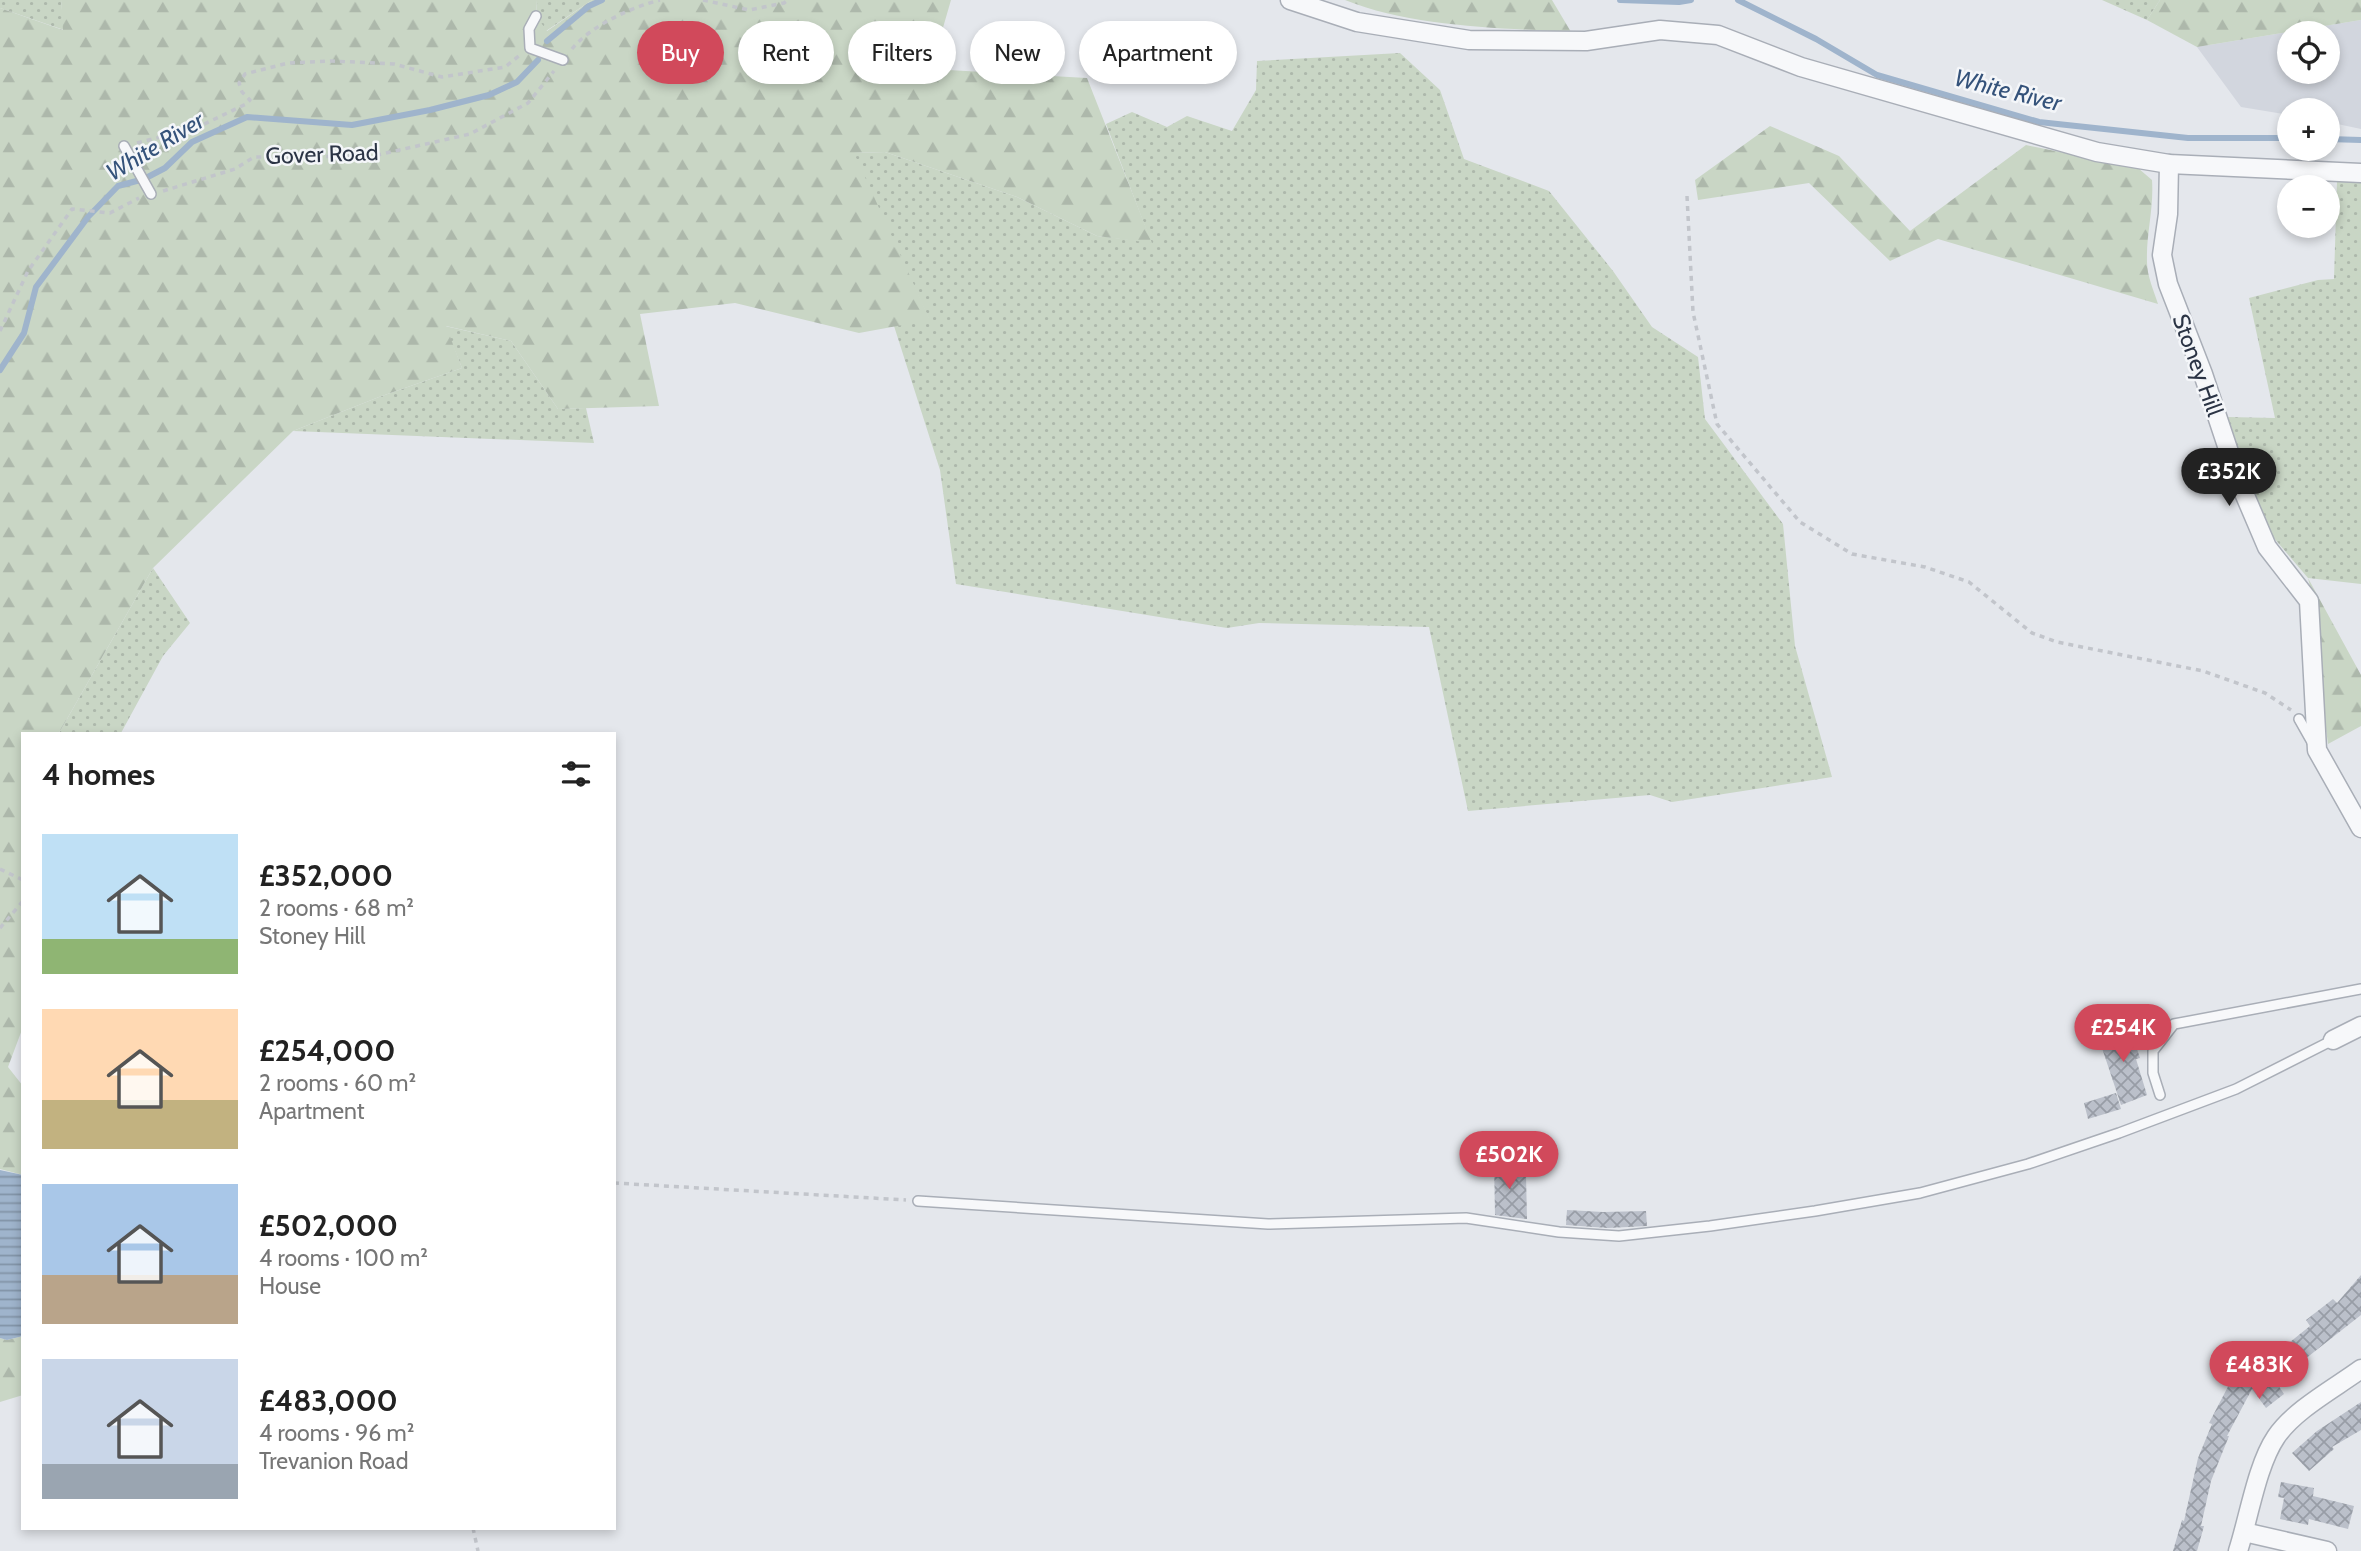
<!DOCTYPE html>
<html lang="en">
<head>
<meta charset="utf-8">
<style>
  body { margin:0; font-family:Cabin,sans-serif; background:#f2f2f2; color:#222; height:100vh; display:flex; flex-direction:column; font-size:26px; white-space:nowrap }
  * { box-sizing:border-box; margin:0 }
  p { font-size:23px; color:#767676 }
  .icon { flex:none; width:38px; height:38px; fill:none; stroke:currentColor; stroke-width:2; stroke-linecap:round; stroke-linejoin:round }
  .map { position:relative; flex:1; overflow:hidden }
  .drawer { position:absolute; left:21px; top:732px; width:595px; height:798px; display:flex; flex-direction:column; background:#fff; border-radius:0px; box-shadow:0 4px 10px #0003 }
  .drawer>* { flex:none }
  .guide { position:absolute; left:637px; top:21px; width:665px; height:63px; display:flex; gap:14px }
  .buttons { position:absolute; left:2277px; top:21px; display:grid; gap:14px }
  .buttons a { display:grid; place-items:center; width:63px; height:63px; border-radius:50%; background:#fff; box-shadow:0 4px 10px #0003; font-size:35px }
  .price { position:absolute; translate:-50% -60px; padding:0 16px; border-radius:24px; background:#d1495b; color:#fff; font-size:23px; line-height:46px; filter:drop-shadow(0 2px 4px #0008) }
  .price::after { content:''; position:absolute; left:50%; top:42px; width:21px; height:16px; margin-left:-10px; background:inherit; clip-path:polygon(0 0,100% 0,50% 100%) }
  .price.active { background:#222; color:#fff }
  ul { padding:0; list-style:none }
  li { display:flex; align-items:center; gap:21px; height:175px; padding:0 21px }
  li span { display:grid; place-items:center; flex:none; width:196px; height:140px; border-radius:0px; color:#555 }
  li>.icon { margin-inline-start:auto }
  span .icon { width:84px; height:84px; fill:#fffc; stroke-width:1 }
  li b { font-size:30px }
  h2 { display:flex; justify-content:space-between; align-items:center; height:84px; padding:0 21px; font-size:30px }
  .chip { padding:0 24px; border-radius:32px; background:#fff; box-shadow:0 4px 10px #0003; font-size:24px; line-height:63px }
  .chip.active { background:#d1495b; color:#fff }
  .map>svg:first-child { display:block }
</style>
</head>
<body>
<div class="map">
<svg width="2361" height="1551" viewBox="0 0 2361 1551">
  <defs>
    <pattern id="grass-dots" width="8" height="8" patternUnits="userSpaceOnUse" patternTransform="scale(1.75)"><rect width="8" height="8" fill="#c9d6c5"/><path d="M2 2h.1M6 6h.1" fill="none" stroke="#adb8ab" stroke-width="1.8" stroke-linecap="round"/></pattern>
    <pattern id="forest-firs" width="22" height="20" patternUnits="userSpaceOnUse" patternTransform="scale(1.75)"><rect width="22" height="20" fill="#c9d6c5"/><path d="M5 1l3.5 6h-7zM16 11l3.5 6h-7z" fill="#adb8ab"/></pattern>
    <pattern id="water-rules" width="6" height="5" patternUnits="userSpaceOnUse" patternTransform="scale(1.75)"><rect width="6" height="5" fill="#9fb4cc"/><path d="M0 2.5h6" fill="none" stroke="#8293a7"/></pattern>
    <pattern id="building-cross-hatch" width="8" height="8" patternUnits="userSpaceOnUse" patternTransform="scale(1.75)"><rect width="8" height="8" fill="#bbc0ca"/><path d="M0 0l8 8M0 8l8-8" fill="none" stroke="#989da6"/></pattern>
  </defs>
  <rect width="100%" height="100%" fill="#e4e7ec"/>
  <!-- built -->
  <path fill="#d2d6de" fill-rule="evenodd" d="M2361,20V129L2328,122V110H2289V115L2241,107L2197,47ZM2289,33H2328V72H2289Z"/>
  <!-- grass -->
  <g fill="url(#grass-dots)">
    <polygon points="0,0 61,0 64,30 0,8"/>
    <polygon points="537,0 592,0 546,31 536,16"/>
    <polygon points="2102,0 2160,0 2147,20"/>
    <polygon points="1400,53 1440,90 1464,159 1549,191 1613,271 1652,327 1698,357 1705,419 1783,524 1795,646 1832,777 1672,802 1650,795 1468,811 1429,627 1259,623 1227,628 956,584 940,470 894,326 929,319 853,153 885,152 1017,197 1097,236 1151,242 1106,124 1132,112 1167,127 1187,116 1232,131 1256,90 1257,61"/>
    <polygon points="2337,181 2361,182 2361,584 2308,578 2267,530 2242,471 2228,417 2275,418 2249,298 2318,280 2334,279"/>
    <polygon points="445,326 511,341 558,409 586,408 594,443 293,431 379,397 462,368"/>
    <polygon points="153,568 190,623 163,656 121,733 59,733"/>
  </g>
  <!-- forest -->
  <g fill="url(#forest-firs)">
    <polygon points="61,0 537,0 536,16 547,31 592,0 951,0 931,69 1087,78 1152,243 1097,236 1017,197 885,152 854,153 930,320 859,333 735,303 640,314 659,406 558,409 511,341 446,326 462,368 379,397 293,431 153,568 59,733 23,733 23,1027 8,1067 23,1086 23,1175 0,1169 0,8 63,30"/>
    <path d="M1345,0H1552L1571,32C1499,28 1411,27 1345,0Z"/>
    <polygon points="2160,0 2361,0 2361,20 2197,47 2147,20"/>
    <path d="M1770,126L1839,156L1910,231L2026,145L2138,168L2152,180C2154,209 2146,234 2147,262C2147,276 2154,291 2158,304L1938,239L1890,261L1809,183L1698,200L1695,180Z"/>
    <polygon points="2308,578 2361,675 2361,726 2328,744 2320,684 2317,616"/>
    <polygon points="23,1336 23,1395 0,1402 0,1338 7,1340"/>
  </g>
  <!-- water -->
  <polygon fill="url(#water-rules)" points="0,1170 23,1175 23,1336 7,1340 0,1338"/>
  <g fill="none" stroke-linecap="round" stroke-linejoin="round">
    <!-- stream -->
    <g stroke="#9fb4cc" stroke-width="6">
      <polyline points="1620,0 1679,2 1691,0"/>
      <polyline points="1738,0 1816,39 1877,75 2039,122 2188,138 2289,138"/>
      <polyline points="547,41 589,6 602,0"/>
      <polyline points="2328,139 2361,140"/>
      <polyline points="0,370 24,333 36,287 88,217 118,186 144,179 165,168 192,142 247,117 352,125 430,110 489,95 517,82 538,60"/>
    </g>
  </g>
  <!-- building -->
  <g fill="url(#building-cross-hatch)">
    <polygon points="2123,1024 2128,1039 2133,1037 2140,1058 2136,1059 2147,1095 2121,1105 2098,1036 2103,1035 2102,1031"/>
    <polygon points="2116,1093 2121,1109 2088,1119 2084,1103"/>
    <polygon points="1494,1159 1511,1159 1512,1175 1526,1175 1527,1219 1495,1215"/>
    <polygon points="1567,1210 1603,1212 1646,1211 1647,1226 1608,1228 1566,1225"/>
    <polygon points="2361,1275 2361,1315 2276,1382 2284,1394 2266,1408 2252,1389 2227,1436 2229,1436 2211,1481 2201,1526 2204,1526 2197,1551 2173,1551 2182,1520 2184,1521 2198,1458 2212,1424 2209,1423 2232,1379 2267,1354 2270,1358 2310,1326 2306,1320 2333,1299 2337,1303"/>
    <polygon points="2361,1402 2361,1430 2332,1447 2334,1449 2309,1471 2292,1453 2317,1431"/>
    <polygon points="2281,1482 2314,1488 2313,1496 2354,1506 2348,1529 2309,1519 2308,1525 2280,1519 2284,1498 2278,1497"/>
  </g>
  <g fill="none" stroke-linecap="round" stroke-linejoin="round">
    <!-- service casing -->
    <g stroke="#a9aeb7" stroke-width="12">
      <g id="service">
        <polyline points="536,16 529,29 530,48 563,60"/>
        <polyline points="124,146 151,194"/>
        <polyline points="2299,719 2312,742"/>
        <polyline points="2160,1095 2153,1073 2153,1051 2174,1024 2361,989"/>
        <polyline points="918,1201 1268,1224 1466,1218 1559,1232 1619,1236 1710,1226 1815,1211 1920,1193 2028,1164 2119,1133 2236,1089 2333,1040"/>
      </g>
    </g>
    <!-- minor casing -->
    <g stroke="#a9aeb7" stroke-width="21">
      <g id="minor">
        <polyline points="1290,0 1357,22 1469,40 1586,41 1660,30 1718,35 1801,67 2097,152 2169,164 2361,173"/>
        <polyline points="2169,164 2168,214 2162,255 2168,284 2203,374 2238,479 2267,547 2309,601 2317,750 2361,828"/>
        <polyline points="2333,1040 2361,1026"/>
        <polyline points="2244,1532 2327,1551"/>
        <path d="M2238,1551C2249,1517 2257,1465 2276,1437C2294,1410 2335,1388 2361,1369"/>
      </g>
    </g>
    <!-- path -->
    <g stroke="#c2c5cb" stroke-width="3.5" stroke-dasharray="5 5" stroke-linecap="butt">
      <polyline points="703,0 749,10 784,3 788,0"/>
      <path d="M572,49C590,26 632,7 660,0"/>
      <polyline points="137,143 196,128 246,104 250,100 242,92 239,83 245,74 288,63 332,61 394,64 442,77 505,67 520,55"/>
      <polyline points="163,191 235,169 254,157 373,156 470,134 528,103 554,71"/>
      <polyline points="1687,196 1693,312 1717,424 1800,522 1852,554 1925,567 1969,582 2032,633 2057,642 2203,671 2265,693 2291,710"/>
      <polyline points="0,331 28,271 72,209 110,213 139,198"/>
      <polyline points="0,869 23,880"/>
      <polyline points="0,928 23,901"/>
      <polyline points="614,1183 906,1200"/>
      <polyline points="473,1528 478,1551"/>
    </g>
    <!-- service -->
    <use href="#service" stroke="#f7f8fa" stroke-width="9"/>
    <!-- minor -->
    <use href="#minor" stroke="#f7f8fa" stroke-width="18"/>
  </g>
  <g text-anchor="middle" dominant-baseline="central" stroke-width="5" stroke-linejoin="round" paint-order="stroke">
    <!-- street labels -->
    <g font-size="23" fill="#2b3445" stroke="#f4f6f9">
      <text transform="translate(322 154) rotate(-2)">Gover Road</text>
      <text transform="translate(2198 365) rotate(70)">Stoney Hill</text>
    </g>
    <!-- water labels -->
    <g font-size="24" font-style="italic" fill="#34527a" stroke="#f4f6f9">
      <text transform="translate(2008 90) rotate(14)">White River</text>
      <text transform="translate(155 146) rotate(-31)">White River</text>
    </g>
  </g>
</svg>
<div class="buttons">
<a><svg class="icon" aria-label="locate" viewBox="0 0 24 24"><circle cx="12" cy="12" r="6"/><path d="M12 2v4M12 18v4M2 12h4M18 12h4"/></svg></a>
<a>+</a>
<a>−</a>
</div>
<b class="price active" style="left:2229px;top:508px">£352K</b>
<b class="price" style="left:2123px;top:1064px">£254K</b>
<b class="price" style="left:1509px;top:1191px">£502K</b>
<b class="price" style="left:2259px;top:1401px">£483K</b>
<div class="guide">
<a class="chip active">Buy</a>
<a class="chip">Rent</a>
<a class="chip">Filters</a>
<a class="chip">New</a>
<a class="chip">Apartment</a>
</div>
<section class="drawer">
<h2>4 homes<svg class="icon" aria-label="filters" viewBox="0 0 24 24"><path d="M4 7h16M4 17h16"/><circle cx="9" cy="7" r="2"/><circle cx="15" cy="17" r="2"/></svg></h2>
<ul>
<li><span style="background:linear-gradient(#bfe0f5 75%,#8fb573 0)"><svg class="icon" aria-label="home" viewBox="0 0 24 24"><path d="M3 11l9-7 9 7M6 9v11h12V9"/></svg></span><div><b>£352,000</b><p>2 rooms · 68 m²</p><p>Stoney Hill</p></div></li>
<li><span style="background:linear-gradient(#ffd9b3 65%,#c2b280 0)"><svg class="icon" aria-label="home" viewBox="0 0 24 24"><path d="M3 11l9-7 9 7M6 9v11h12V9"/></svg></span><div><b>£254,000</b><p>2 rooms · 60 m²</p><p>Apartment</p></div></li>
<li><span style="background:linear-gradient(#a9c7e8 65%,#b9a48a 0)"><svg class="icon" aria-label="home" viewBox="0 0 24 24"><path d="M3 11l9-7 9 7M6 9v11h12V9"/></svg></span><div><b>£502,000</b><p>4 rooms · 100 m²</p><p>House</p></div></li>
<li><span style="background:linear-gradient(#c9d6e8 75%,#9aa5b1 0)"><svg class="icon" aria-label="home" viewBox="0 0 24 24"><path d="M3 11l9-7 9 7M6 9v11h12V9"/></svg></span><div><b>£483,000</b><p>4 rooms · 96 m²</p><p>Trevanion Road</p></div></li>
</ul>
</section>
</div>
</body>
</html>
